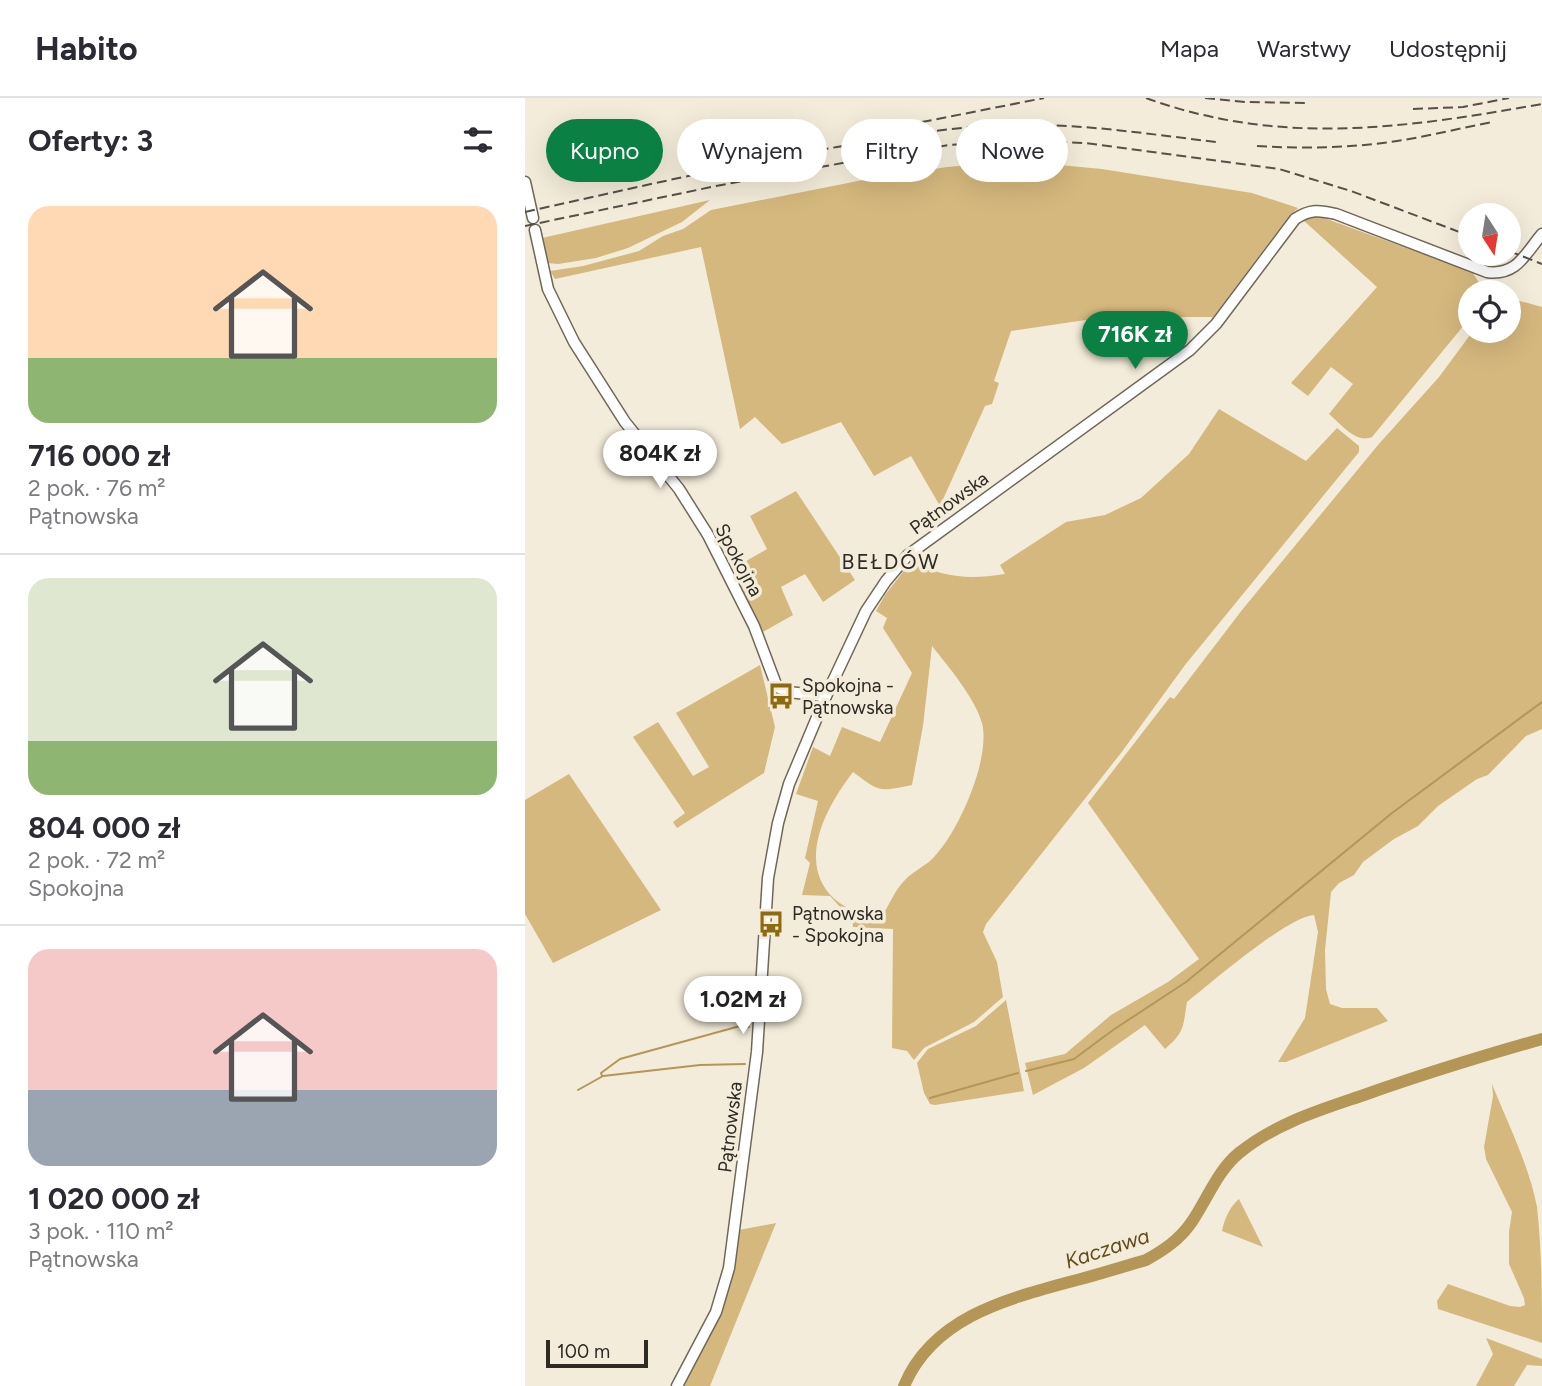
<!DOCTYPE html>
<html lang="pl">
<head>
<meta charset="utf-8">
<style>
  body { margin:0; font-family:Figtree,sans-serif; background:#f2f2f3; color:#2b2b33; height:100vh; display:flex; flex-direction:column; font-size:26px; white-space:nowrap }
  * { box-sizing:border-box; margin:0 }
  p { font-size:23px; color:#7c7c81 }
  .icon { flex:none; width:38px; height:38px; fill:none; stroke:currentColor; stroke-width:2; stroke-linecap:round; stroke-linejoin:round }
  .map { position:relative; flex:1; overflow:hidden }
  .panel { display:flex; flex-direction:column; background:#fff; width:525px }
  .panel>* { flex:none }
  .top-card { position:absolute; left:21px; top:21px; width:665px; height:63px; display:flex; gap:14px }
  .needle { width:46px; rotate:168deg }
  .tools { position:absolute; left:933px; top:105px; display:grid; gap:14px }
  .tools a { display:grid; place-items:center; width:63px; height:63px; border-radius:50%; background:#fff; box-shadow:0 7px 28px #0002; font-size:35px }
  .scale { position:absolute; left:21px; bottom:18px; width:102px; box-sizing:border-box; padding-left:7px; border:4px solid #2e2a24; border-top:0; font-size:19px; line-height:24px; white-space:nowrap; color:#2e2a24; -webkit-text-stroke:5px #f4ecda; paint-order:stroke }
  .price { position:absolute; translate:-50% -60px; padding:0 16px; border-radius:24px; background:#fff; color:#222; font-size:23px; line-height:46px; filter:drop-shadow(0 2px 4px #0008) }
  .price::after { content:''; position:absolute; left:50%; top:42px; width:21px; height:16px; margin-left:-10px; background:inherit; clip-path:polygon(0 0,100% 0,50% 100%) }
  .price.current { background:#0b8043; color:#fff }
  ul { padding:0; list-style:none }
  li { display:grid; align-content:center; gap:14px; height:371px; padding:0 28px }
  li+li { border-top:2px solid #e1e1e2 }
  li span { display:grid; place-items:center; height:217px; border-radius:21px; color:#555 }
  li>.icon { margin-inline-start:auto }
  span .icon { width:126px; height:126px; fill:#fffc; stroke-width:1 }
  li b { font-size:30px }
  h2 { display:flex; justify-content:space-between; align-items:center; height:84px; padding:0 28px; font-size:30px }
  .chip { padding:0 24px; border-radius:32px; background:#fff; box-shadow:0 7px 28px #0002; font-size:24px; line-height:63px }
  .chip.current { background:#0b8043; color:#fff }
  header { display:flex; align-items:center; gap:42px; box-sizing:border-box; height:98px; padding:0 35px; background:#fff; border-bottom:2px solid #e1e1e2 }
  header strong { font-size:33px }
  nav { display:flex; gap:38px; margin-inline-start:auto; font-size:24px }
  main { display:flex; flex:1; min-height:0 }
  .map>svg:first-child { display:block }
</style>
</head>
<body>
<header>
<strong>Habito</strong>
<nav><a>Mapa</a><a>Warstwy</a><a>Udostępnij</a></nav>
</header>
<main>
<section class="panel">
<h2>Oferty: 3<svg class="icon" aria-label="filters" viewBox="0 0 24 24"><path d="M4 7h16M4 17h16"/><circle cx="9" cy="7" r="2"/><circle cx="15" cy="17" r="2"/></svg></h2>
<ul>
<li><span style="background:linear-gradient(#ffd9b3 70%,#8fb573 0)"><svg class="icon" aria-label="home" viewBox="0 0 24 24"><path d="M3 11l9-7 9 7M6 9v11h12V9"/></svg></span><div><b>716 000 zł</b><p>2 pok. · 76 m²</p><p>Pątnowska</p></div></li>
<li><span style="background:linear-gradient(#dfe7d0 75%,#8fb573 0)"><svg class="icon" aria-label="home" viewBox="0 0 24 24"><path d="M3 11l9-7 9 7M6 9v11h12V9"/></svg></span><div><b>804 000 zł</b><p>2 pok. · 72 m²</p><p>Spokojna</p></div></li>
<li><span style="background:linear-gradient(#f6c9c9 65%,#9aa5b1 0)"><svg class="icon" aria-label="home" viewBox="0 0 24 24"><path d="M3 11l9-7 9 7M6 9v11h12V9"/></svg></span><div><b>1 020 000 zł</b><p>3 pok. · 110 m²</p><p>Pątnowska</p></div></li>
</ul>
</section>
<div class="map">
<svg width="1017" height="1288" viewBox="0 0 1017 1288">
  <rect width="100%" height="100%" fill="#f4ecda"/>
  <!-- green -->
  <g fill="#d5b87d" fill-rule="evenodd">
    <polygon points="492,63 577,71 727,95 773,110 765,117 688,219 581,219 486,233 469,283 474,285 467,306 460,308 415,408 386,358 349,378 316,324 257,346 230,319 215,331 176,149 30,181 25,173 58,168 114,153 138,138 158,131 186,112 338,82 422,69"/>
    <polygon points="185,102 157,124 103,150 71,160 33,166 22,165 17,140"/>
    <path d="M791,117L947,174L959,192V194H945V217L935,232L847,339C831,346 816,326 804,316L828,286L806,269L783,298L766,285L852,189L778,122Z"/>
    <path d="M984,200L1017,209V631L1001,638L963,677L952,681L913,708L893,728L869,741L838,764L829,777L814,785L806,794L800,852L801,891L805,906L817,910H852L863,923L761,964H753L780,920L793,834L789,817C762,819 687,884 662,904C658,928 660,934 640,951L620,927L559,970L508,997L500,965L540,956L586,917L643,884L674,861L563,705L645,599L649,601L717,512L853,347L914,279L948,233H984Z"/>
    <path d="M694,311L781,363L812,330L834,348V354L660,567L596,655L461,826L458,834L472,864L478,899L449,924L399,950L389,962L382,953L367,950L368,831L328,829L327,818L316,810L305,798L277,797L285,765L280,760L293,703L271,696L288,649L305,658L317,629L355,644L387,575L358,530L362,520L351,513L360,497L385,465C423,479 441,482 480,476L475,467L541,424L580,417L616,400L664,356ZM407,548C423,568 450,600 457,625C466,660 434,733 409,759C401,768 388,773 380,782C369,793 365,806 357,818L345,821C331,815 308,804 300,790C276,753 305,704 328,674C355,694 353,694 387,687L398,628Z"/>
    <polygon points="271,393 330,482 298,504 280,476 256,489 268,517 236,535 209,470 242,451 225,418"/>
    <polygon points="235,567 250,629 239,675 152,730 148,724 160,715 108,639 133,624 168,678 184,669 151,615"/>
    <polygon points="44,676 136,812 28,865 0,816 0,702"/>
    <polygon points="481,902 499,993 410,1007 405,1006 399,995 392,965 403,951 451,928"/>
    <path d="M967,986C983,1026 1004,1067 1012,1109C1017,1154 1017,1200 1017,1245L913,1211L912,1203L923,1186L985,1208L995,1209L1000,1207L999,1200L984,1166V1134L987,1114L961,1061L959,1049L968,998Z"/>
    <path d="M714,1101L738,1149L697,1133C699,1122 705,1108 714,1101Z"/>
    <path d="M251,1125L185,1288H159C187,1234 203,1192 214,1132Z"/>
    <polygon points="961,1240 1017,1261 1017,1268 1002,1267 989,1288 951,1288 968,1256"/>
  </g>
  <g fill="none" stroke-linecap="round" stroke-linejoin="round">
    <!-- stream -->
    <g stroke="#b49657" stroke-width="2">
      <polyline points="501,973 549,961 588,932 661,884 867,715 1017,604"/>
      <polyline points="77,978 76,975 95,961 215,928 224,929"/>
      <polyline points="53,992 78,978 175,967 220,966"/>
      <polyline points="405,1000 493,975"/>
    </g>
    <!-- river -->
    <path stroke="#b49657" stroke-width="12" d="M379,1288C408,1219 482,1201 548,1183C572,1177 597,1169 621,1162C639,1152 654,1142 666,1125C682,1102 692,1073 714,1055C751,1025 795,1012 839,997C898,976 957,958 1017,941"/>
    <!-- tertiary casing -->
    <g stroke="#6f6758" stroke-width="13">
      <g id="tertiary">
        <polyline points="0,84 8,120"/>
        <polyline points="10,132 23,191 49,244 100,324 154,391 183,437 229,528 252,589 263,594 301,598"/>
        <path d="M152,1288L191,1214L204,1170L232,954L243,780L253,725L264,686L301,598L341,513L361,483L383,457L665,252L691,226L770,121C785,111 794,112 811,116L962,174C992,178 1000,156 1017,136"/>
      </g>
    </g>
    <!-- tertiary -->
    <use href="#tertiary" stroke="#fff" stroke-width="10"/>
    <!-- rail -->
    <g stroke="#555048" stroke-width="2" stroke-dasharray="10 5" stroke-linecap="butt">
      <path d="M621,0C756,49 880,30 1017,6"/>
      <polyline points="680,0 721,4 784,5"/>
      <polyline points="888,11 938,9 984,0"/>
      <polyline points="382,27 519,0"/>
      <path d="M732,48C779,51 826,50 872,43C904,38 936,30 968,24"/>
      <path d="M0,114C104,91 207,67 312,49C369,39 427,28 485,27C554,25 623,36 691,44"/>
      <polyline points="0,128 191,88 329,63 424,47 498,43 560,45 754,71 826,93 945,138"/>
      <polyline points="984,153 1017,166"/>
    </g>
  </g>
  <!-- icons -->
  <defs>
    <g id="bus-bare" transform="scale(2.1)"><path d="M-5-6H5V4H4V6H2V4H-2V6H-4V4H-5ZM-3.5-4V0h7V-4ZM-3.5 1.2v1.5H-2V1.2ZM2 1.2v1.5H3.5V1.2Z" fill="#8d6a0d" stroke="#f4ecda" stroke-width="2.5" paint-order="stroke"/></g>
  </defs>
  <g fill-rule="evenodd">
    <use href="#bus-bare" x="256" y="598"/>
    <use href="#bus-bare" x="246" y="826"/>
  </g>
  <g text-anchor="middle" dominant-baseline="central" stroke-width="7" stroke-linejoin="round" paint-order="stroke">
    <!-- street labels -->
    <g font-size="19" fill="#2e2a24" stroke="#f4ecda">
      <text transform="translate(424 405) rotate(-36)">Pątnowska</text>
      <text transform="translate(214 462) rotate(62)">Spokojna</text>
      <text transform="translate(205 1029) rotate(-83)">Pątnowska</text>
    </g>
    <!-- poi labels -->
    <g font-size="19" fill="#2e2a24" stroke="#f4ecda" text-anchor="start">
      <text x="277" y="587">Spokojna -<tspan x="277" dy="22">Pątnowska</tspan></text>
      <text x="267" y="815">Pątnowska<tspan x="267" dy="22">- Spokojna</tspan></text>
    </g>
    <!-- neighbourhood labels -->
    <g font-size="21" letter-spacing="2" fill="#2e2a24" stroke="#f4ecda">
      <text x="366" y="463">BEŁDÓW</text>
    </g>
    <!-- water labels -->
    <g font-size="21" font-style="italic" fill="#614c1b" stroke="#f4ecda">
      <text transform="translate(582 1150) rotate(-18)">Kaczawa</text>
    </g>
  </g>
</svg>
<div class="tools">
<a><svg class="needle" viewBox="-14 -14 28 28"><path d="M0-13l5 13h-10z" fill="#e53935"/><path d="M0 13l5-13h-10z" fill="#7c7c81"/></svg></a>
<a><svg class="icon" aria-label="locate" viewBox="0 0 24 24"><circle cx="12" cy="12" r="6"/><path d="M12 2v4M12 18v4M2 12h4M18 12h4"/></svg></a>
</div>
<div class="scale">100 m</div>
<b class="price current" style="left:610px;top:273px">716K zł</b>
<b class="price" style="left:135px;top:392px">804K zł</b>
<b class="price" style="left:218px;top:938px">1.02M zł</b>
<div class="top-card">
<a class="chip current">Kupno</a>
<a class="chip">Wynajem</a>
<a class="chip">Filtry</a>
<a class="chip">Nowe</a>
</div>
</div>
</main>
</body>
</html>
